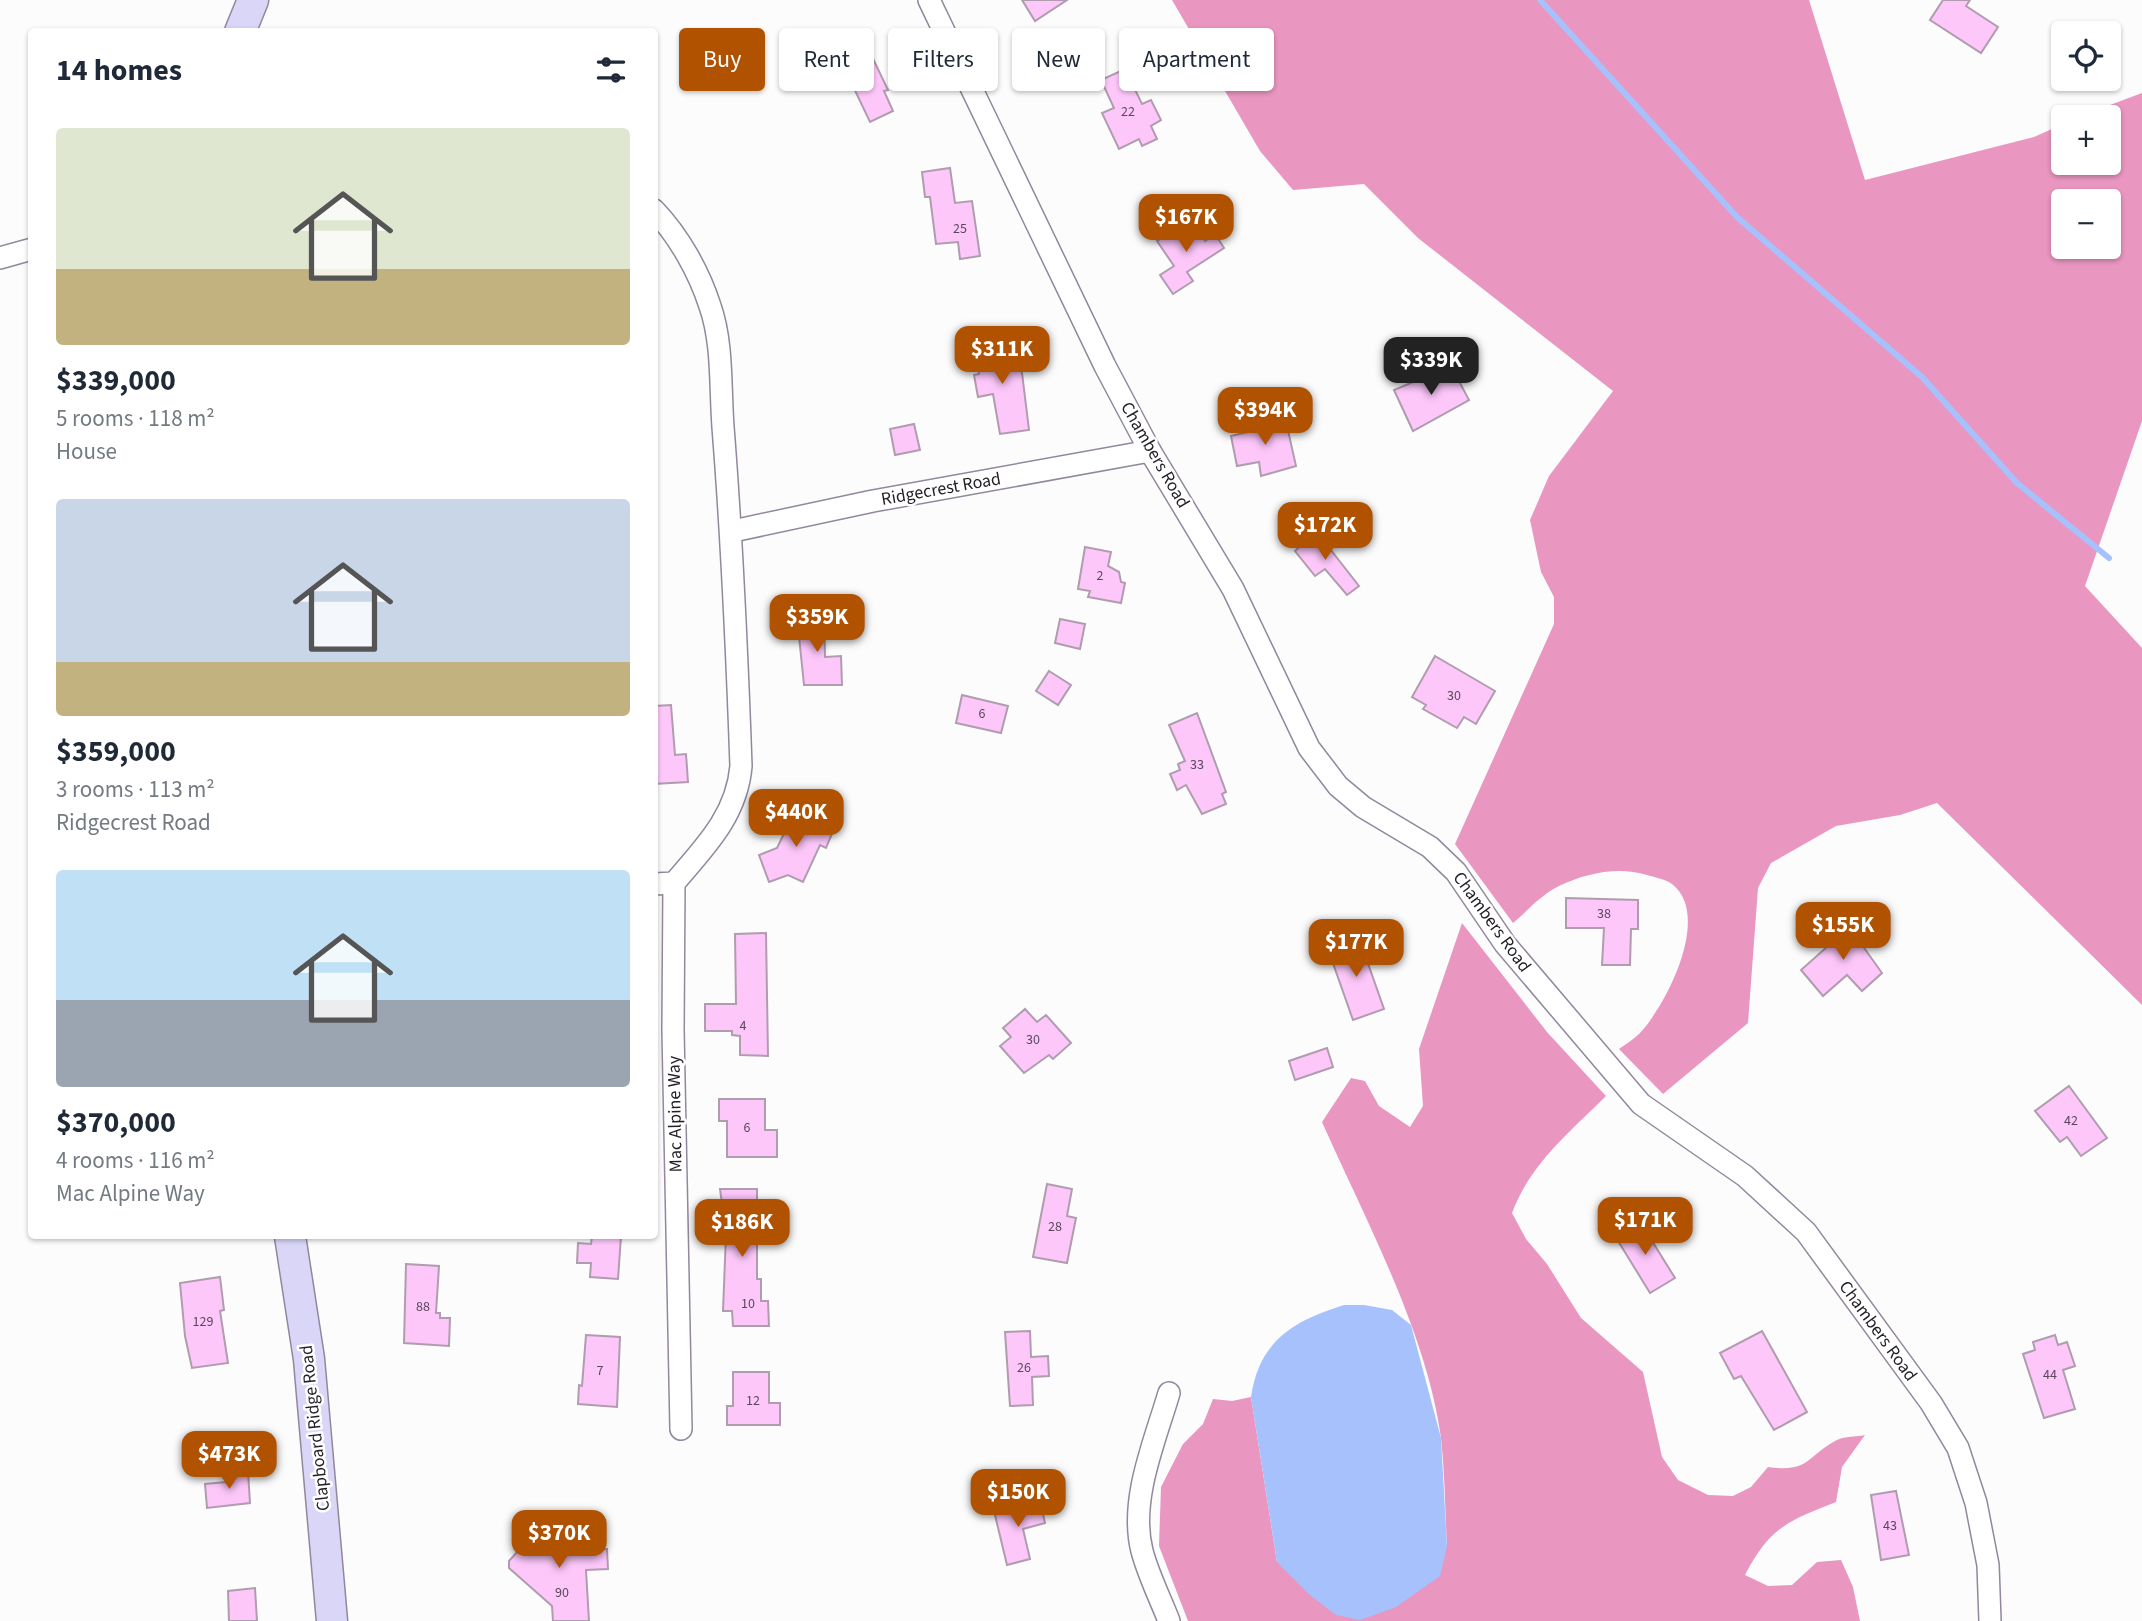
<!DOCTYPE html>
<html lang="en">
<head>
<meta charset="utf-8">
<style>
  body { margin:0; font-family:"Source Sans 3",sans-serif; background:#f2f2f3; color:#1f2937; height:100vh; display:flex; flex-direction:column; font-size:26px; white-space:nowrap }
  * { box-sizing:border-box; margin:0 }
  p { font-size:23px; color:#747a83 }
  .icon { flex:none; width:38px; height:38px; fill:none; stroke:currentColor; stroke-width:2; stroke-linecap:round; stroke-linejoin:round }
  .map { position:relative; flex:1; overflow:hidden }
  .details { position:absolute; left:28px; top:28px; width:630px; height:1211px; display:flex; flex-direction:column; background:#fff; border-radius:7px; box-shadow:0 2px 5px #0004 }
  .details>* { flex:none }
  .top-card { position:absolute; left:679px; top:28px; width:665px; height:63px; display:flex; gap:14px }
  .tools { position:absolute; left:2051px; top:21px; display:grid; gap:14px }
  .tools a { display:grid; place-items:center; width:70px; height:70px; border-radius:7px; background:#fff; box-shadow:0 2px 5px #0004; font-size:35px }
  .price { position:absolute; translate:-50% -60px; padding:0 16px; border-radius:14px; background:#b15201; color:#fff; font-size:23px; line-height:46px; filter:drop-shadow(0 2px 4px #0008) }
  .price::after { content:''; position:absolute; left:50%; top:42px; width:21px; height:16px; margin-left:-10px; background:inherit; clip-path:polygon(0 0,100% 0,50% 100%) }
  .price.current { background:#222; color:#fff }
  ul { padding:0; list-style:none }
  li { display:grid; align-content:center; gap:14px; height:371px; padding:0 28px }
  li span { display:grid; place-items:center; height:217px; border-radius:7px; color:#555 }
  li>.icon { margin-inline-start:auto }
  span .icon { width:126px; height:126px; fill:#fffc; stroke-width:1 }
  li b { font-size:30px }
  h2 { display:flex; justify-content:space-between; align-items:center; height:84px; padding:0 28px; font-size:30px }
  .chip { padding:0 24px; border-radius:7px; background:#fff; box-shadow:0 2px 5px #0004; font-size:24px; line-height:63px }
  .chip.current { background:#b15201; color:#fff }
  .map>svg:first-child { display:block }
</style>
</head>
<body>
<div class="map">
<svg width="2142" height="1621" viewBox="0 0 2142 1621">
  <rect width="100%" height="100%" fill="#fcfcfc"/>
  <!-- forest -->
  <g fill="#e996c0" fill-rule="evenodd">
    <path d="M1172,0H1809L1865,180L2034,137L2063,124V163H2109V117H2078L2142,93V421L2085,586L2142,648V1005L1937,803L1900,815L1836,826L1771,863L1758,888L1748,1023L1663,1094L1619,1049C1626,1044 1634,1039 1640,1033C1667,1004 1712,915 1672,884C1665,879 1654,877 1647,875C1618,866 1586,873 1559,886C1542,894 1527,911 1513,923L1455,844L1554,624V597L1541,572L1530,520L1549,476L1613,391L1418,238L1364,184L1293,190L1260,151ZM2063,201H2109V247H2063Z"/>
    <path d="M1462,923L1547,1032L1606,1096C1570,1132 1530,1164 1512,1213L1526,1239L1547,1264L1581,1318L1643,1372L1662,1457L1678,1480L1708,1495L1733,1496L1751,1487L1768,1467C1810,1473 1806,1456 1837,1440C1845,1436 1856,1437 1865,1435L1842,1467L1836,1502C1788,1521 1770,1527 1745,1575L1768,1586L1792,1585L1817,1562L1841,1560L1853,1587L1860,1621H1188L1159,1546L1161,1487L1183,1444L1203,1424L1213,1399L1232,1401L1251,1397L1277,1562L1447,1546C1445,1510 1445,1474 1441,1438C1427,1333 1365,1219 1322,1122L1351,1078L1365,1081L1379,1106L1410,1127L1423,1106L1419,1049Z"/>
  </g>
  <!-- water -->
  <path fill="#a7c1fd" d="M1344,1305H1364L1392,1310L1411,1325L1441,1438L1447,1546L1440,1576L1396,1607L1360,1620L1336,1615L1311,1596L1277,1562L1251,1397C1259,1341 1293,1321 1344,1305Z"/>
  <g fill="none" stroke-linecap="round" stroke-linejoin="round">
    <!-- stream -->
    <polyline stroke="#a7c1fd" stroke-width="6" points="1540,0 1737,217 1922,377 2017,483 2109,558"/>
  </g>
  <!-- building -->
  <g fill="#fdc7fa" stroke="#b09caf" stroke-width="2">
    <polygon points="1022,0 1067,0 1035,21"/>
    <polygon points="1943,0 1970,0 1966,6 1998,27 1981,53 1930,20"/>
    <polygon points="866,44 888,90 884,91 893,111 870,122 839,57"/>
    <polygon points="1125,69 1142,104 1151,100 1161,120 1151,126 1157,139 1142,146 1139,139 1119,149 1102,113 1114,108 1101,80"/>
    <polygon points="950,168 955,203 972,201 980,256 960,259 958,242 936,244 930,197 925,197 922,172"/>
    <polygon points="1191,219 1205,241 1215,234 1224,248 1187,272 1193,281 1173,294 1160,275 1174,266 1157,241"/>
    <polygon points="1000,340 1002,350 1011,348 1014,362 1022,373 1029,430 1000,434 993,394 978,397 974,375 979,374 974,345"/>
    <polygon points="1451,366 1469,400 1413,431 1394,390"/>
    <polygon points="1285,417 1296,466 1261,476 1259,462 1237,466 1231,436 1252,431 1251,424"/>
    <polygon points="914,424 920,450 895,455 890,429"/>
    <polygon points="1316,531 1359,586 1347,595 1325,569 1315,576 1295,551"/>
    <polygon points="1085,547 1111,552 1108,566 1119,572 1121,582 1125,583 1121,603 1088,597 1090,591 1078,589"/>
    <polygon points="824,616 825,657 841,656 842,685 804,685 797,617"/>
    <polygon points="1060,619 1085,624 1080,649 1055,643"/>
    <polygon points="1435,656 1495,691 1476,724 1464,717 1457,728 1423,709 1426,705 1412,697"/>
    <polygon points="1049,671 1071,685 1058,705 1036,691"/>
    <polygon points="962,695 1008,706 1001,733 956,723"/>
    <polygon points="671,705 675,755 686,754 688,782 654,784 654,706"/>
    <polygon points="1197,713 1226,792 1222,794 1226,804 1202,814 1186,785 1177,790 1170,774 1180,770 1178,764 1185,761 1169,725"/>
    <polygon points="795,811 834,829 826,848 820,845 803,882 788,875 769,882 759,855 777,848"/>
    <polygon points="1566,898 1638,900 1638,929 1631,929 1630,965 1602,965 1604,928 1566,928"/>
    <polygon points="1855,922 1870,938 1862,945 1882,973 1862,991 1847,975 1823,996 1801,970"/>
    <polygon points="766,933 768,1056 740,1055 740,1036 732,1035 732,1031 705,1031 705,1004 736,1004 735,934"/>
    <polygon points="1359,938 1384,1009 1353,1020 1328,949"/>
    <polygon points="1025,1009 1037,1022 1046,1015 1071,1043 1053,1059 1049,1055 1024,1073 1000,1046 1011,1037 1003,1028"/>
    <polygon points="1327,1048 1333,1067 1295,1080 1289,1061"/>
    <polygon points="2069,1086 2107,1138 2081,1156 2067,1137 2060,1142 2035,1111"/>
    <polygon points="719,1099 765,1099 765,1130 777,1130 777,1157 727,1157 727,1121 719,1121"/>
    <polygon points="1047,1184 1072,1189 1067,1216 1076,1218 1067,1263 1033,1257"/>
    <polygon points="720,1189 757,1189 757,1279 761,1279 761,1301 768,1301 769,1326 733,1326 732,1311 723,1311 726,1234"/>
    <polygon points="1639,1220 1675,1278 1650,1293 1615,1236"/>
    <polygon points="592,1236 621,1236 618,1279 590,1277 591,1263 577,1263 578,1243 591,1244"/>
    <polygon points="406,1264 439,1266 436,1313 440,1313 440,1318 450,1318 449,1346 404,1343"/>
    <polygon points="220,1277 224,1310 220,1311 228,1363 192,1368 185,1336 180,1283"/>
    <polygon points="1030,1331 1031,1357 1048,1356 1049,1376 1032,1377 1033,1405 1010,1406 1005,1332"/>
    <polygon points="1762,1331 1807,1412 1774,1430 1741,1376 1734,1379 1720,1353"/>
    <polygon points="586,1335 620,1337 617,1407 578,1404 579,1385 582,1386"/>
    <polygon points="2055,1335 2058,1345 2067,1342 2075,1366 2063,1370 2075,1409 2044,1418 2023,1354 2035,1350 2033,1342"/>
    <polygon points="733,1372 769,1372 769,1403 780,1403 780,1425 727,1425 727,1406 733,1406"/>
    <polygon points="248,1472 250,1503 207,1508 205,1484 226,1482 225,1474"/>
    <polygon points="1896,1491 1909,1555 1881,1560 1871,1495"/>
    <polygon points="1040,1500 1045,1523 1023,1529 1030,1559 1007,1565 994,1511"/>
    <polygon points="550,1516 588,1550 607,1549 608,1569 586,1570 589,1621 553,1621 552,1606 509,1568 509,1561"/>
    <polygon points="255,1588 257,1621 229,1621 228,1591"/>
  </g>
  <g fill="none" stroke-linecap="round" stroke-linejoin="round">
    <!-- minor casing -->
    <g stroke="#92879d" stroke-width="24">
      <g id="minor">
        <polyline points="929,0 1105,366 1150,451 1233,589 1309,748 1338,786 1363,807 1430,847 1456,872 1505,944 1641,1104 1745,1176 1806,1232 1931,1403 1958,1448 1976,1503 1988,1565 1990,1621"/>
        <path d="M654,210C679,236 699,272 710,306C723,343 720,387 723,427C732,540 737,653 741,766C737,815 705,847 674,883L654,884"/>
        <polyline points="0,258 32,249"/>
        <polyline points="733,531 873,501 1150,451"/>
        <polyline points="674,883 673,1030 681,1429"/>
        <path d="M1169,1393C1155,1441 1129,1500 1142,1551C1148,1574 1160,1598 1169,1621"/>
      </g>
    </g>
    <!-- secondary casing -->
    <g stroke="#92879d" stroke-width="33">
      <g id="secondary">
        <polyline points="240,32 253,0"/>
        <polyline points="290,1236 309,1359 332,1621"/>
      </g>
    </g>
    <!-- minor -->
    <use href="#minor" stroke="#fff" stroke-width="21"/>
    <!-- secondary -->
    <use href="#secondary" stroke="#dad6f8" stroke-width="30"/>
  </g>
  <g text-anchor="middle" dominant-baseline="central" stroke-width="5" stroke-linejoin="round" paint-order="stroke">
    <!-- number labels -->
    <g font-size="14" fill="#59485b">
      <text x="1128" y="112">22</text>
      <text x="960" y="229">25</text>
      <text x="1100" y="576">2</text>
      <text x="1454" y="696">30</text>
      <text x="982" y="714">6</text>
      <text x="1197" y="765">33</text>
      <text x="1604" y="914">38</text>
      <text x="743" y="1026">4</text>
      <text x="1033" y="1040">30</text>
      <text x="2071" y="1121">42</text>
      <text x="747" y="1128">6</text>
      <text x="1055" y="1227">28</text>
      <text x="748" y="1304">10</text>
      <text x="423" y="1307">88</text>
      <text x="203" y="1322">129</text>
      <text x="1024" y="1368">26</text>
      <text x="600" y="1371">7</text>
      <text x="2050" y="1375">44</text>
      <text x="753" y="1401">12</text>
      <text x="1890" y="1526">43</text>
      <text x="562" y="1593">90</text>
    </g>
    <!-- street labels -->
    <g font-size="18" fill="#221e26" stroke="#fff">
      <text transform="translate(1155 455) rotate(60)">Chambers Road</text>
      <text transform="translate(941 489) rotate(-10)">Ridgecrest Road</text>
      <text transform="translate(1492 922) rotate(54)">Chambers Road</text>
      <text transform="translate(675 1114) rotate(-91)">Mac Alpine Way</text>
      <text transform="translate(1878 1331) rotate(54)">Chambers Road</text>
      <text transform="translate(315 1428) rotate(-96)">Clapboard Ridge Road</text>
    </g>
  </g>
</svg>
<div class="tools">
<a><svg class="icon" aria-label="locate" viewBox="0 0 24 24"><circle cx="12" cy="12" r="6"/><path d="M12 2v4M12 18v4M2 12h4M18 12h4"/></svg></a>
<a>+</a>
<a>−</a>
</div>
<b class="price" style="left:1186px;top:254px">$167K</b>
<b class="price" style="left:1002px;top:386px">$311K</b>
<b class="price current" style="left:1431px;top:397px">$339K</b>
<b class="price" style="left:1265px;top:447px">$394K</b>
<b class="price" style="left:1325px;top:562px">$172K</b>
<b class="price" style="left:817px;top:654px">$359K</b>
<b class="price" style="left:796px;top:849px">$440K</b>
<b class="price" style="left:1843px;top:962px">$155K</b>
<b class="price" style="left:1356px;top:979px">$177K</b>
<b class="price" style="left:1645px;top:1257px">$171K</b>
<b class="price" style="left:742px;top:1259px">$186K</b>
<b class="price" style="left:229px;top:1491px">$473K</b>
<b class="price" style="left:1018px;top:1529px">$150K</b>
<b class="price" style="left:559px;top:1570px">$370K</b>
<div class="top-card">
<a class="chip current">Buy</a>
<a class="chip">Rent</a>
<a class="chip">Filters</a>
<a class="chip">New</a>
<a class="chip">Apartment</a>
</div>
<section class="details">
<h2>14 homes<svg class="icon" aria-label="filters" viewBox="0 0 24 24"><path d="M4 7h16M4 17h16"/><circle cx="9" cy="7" r="2"/><circle cx="15" cy="17" r="2"/></svg></h2>
<ul>
<li><span style="background:linear-gradient(#dfe7d0 65%,#c2b280 0)"><svg class="icon" aria-label="home" viewBox="0 0 24 24"><path d="M3 11l9-7 9 7M6 9v11h12V9"/></svg></span><div><b>$339,000</b><p>5 rooms · 118 m²</p><p>House</p></div></li>
<li><span style="background:linear-gradient(#c9d6e8 75%,#c2b280 0)"><svg class="icon" aria-label="home" viewBox="0 0 24 24"><path d="M3 11l9-7 9 7M6 9v11h12V9"/></svg></span><div><b>$359,000</b><p>3 rooms · 113 m²</p><p>Ridgecrest Road</p></div></li>
<li><span style="background:linear-gradient(#bfe0f5 60%,#9aa5b1 0)"><svg class="icon" aria-label="home" viewBox="0 0 24 24"><path d="M3 11l9-7 9 7M6 9v11h12V9"/></svg></span><div><b>$370,000</b><p>4 rooms · 116 m²</p><p>Mac Alpine Way</p></div></li>
</ul>
</section>
</div>
</body>
</html>
